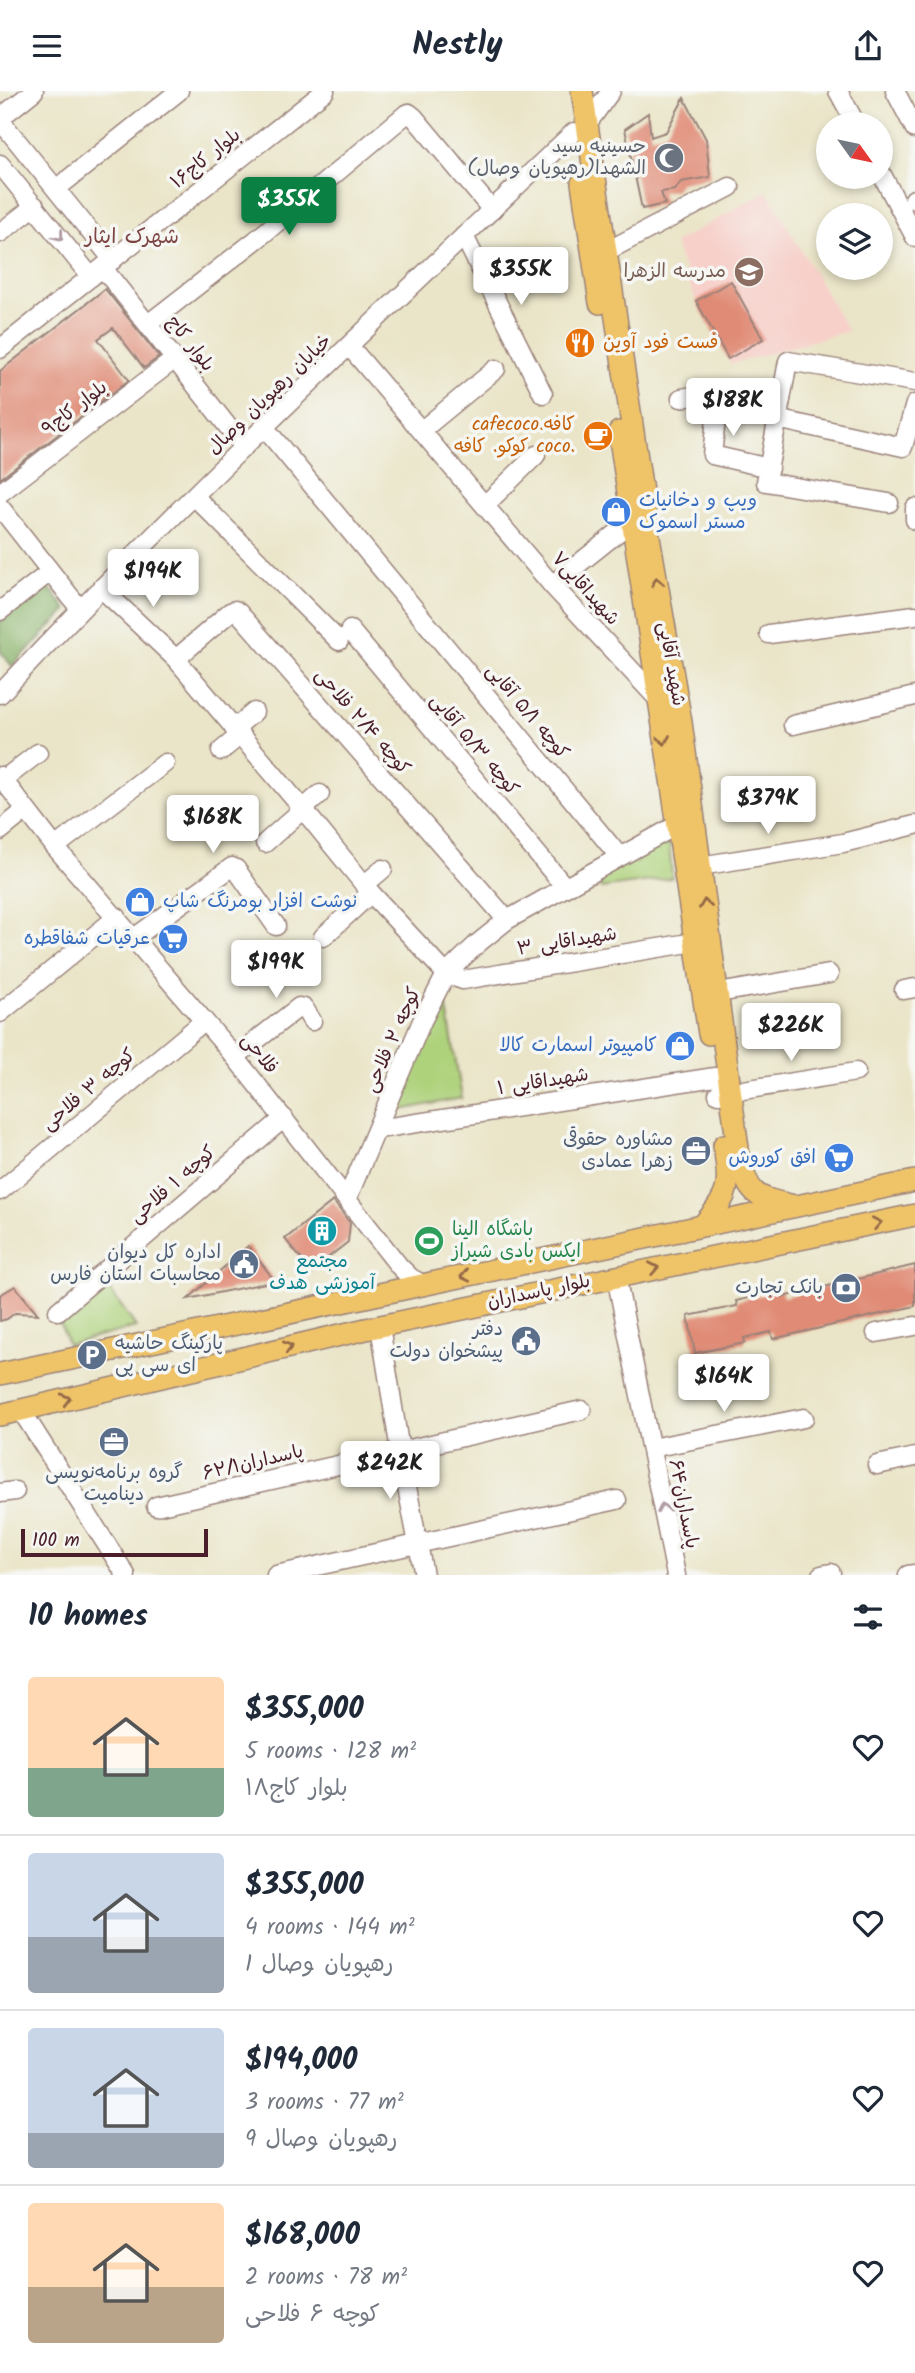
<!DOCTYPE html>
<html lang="en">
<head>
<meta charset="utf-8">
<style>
  body { margin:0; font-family:Kalam,"Playpen Sans Arabic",sans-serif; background:#f2f2f3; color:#1f2937; height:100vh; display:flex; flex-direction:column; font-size:26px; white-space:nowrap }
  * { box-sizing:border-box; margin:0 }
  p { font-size:23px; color:#747a83 }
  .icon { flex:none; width:38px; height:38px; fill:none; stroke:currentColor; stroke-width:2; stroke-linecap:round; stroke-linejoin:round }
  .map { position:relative; height:1484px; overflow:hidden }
  .details { display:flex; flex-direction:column; background:#fff; flex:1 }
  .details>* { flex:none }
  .needle { width:46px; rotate:123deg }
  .fabs { position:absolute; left:816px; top:21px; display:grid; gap:14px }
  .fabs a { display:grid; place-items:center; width:77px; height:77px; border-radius:50%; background:#fff; box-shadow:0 4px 10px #0003; font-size:35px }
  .scale { position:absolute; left:21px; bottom:18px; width:187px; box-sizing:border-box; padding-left:7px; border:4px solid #4a1f2b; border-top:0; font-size:19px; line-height:24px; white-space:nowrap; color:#4a1f2b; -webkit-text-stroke:5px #f6f6f2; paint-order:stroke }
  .price { position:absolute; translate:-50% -60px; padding:0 16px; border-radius:7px; background:#fff; color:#222; font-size:23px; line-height:46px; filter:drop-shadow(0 2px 4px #0008) }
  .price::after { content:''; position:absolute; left:50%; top:42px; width:21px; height:16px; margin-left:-10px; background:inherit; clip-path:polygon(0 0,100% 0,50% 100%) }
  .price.selected { background:#0b8043; color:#fff }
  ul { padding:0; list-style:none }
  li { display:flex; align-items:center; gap:21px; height:175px; padding:0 28px }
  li+li { border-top:2px solid #e0e1e3 }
  li span { display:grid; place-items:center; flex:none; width:196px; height:140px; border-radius:7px; color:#555 }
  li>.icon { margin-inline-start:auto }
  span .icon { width:84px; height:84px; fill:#fffc; stroke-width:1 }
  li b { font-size:30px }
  h2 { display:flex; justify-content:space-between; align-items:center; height:84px; padding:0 28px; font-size:30px }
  header { display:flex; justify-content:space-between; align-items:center; height:91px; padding:0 28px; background:#fff; font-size:32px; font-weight:600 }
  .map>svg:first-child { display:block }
</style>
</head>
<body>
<header><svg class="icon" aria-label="menu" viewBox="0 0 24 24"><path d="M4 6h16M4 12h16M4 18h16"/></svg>Nestly<svg class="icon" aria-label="share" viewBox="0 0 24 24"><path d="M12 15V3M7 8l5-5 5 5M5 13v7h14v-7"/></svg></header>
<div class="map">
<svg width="915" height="1484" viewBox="0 0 915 1484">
  <rect width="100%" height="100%" fill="#f6f6f2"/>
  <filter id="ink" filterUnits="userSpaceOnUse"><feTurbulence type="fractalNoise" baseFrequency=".0143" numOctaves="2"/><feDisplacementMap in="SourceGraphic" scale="14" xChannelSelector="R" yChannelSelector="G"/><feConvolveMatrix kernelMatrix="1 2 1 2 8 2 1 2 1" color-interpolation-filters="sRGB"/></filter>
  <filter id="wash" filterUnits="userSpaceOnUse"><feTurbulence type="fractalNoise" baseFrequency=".00686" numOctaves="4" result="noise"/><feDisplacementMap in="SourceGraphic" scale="28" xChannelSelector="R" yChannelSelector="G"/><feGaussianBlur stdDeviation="1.57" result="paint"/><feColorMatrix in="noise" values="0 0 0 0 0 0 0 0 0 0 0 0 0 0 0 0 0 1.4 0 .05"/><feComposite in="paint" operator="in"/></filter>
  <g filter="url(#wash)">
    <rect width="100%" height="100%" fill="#eae5c8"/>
    <!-- built -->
    <polygon fill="#f7d0ca" points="767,100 848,240 731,273 696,210 674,152"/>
    <!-- green -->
    <g fill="#aed27b" stroke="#7c7853" stroke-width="2">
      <polygon points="669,750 672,787 601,797 597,786"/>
      <polygon points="445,906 462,1007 396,1020 425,946"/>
      <polygon points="107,1195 136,1236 68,1254 60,1231"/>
    </g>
    <!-- forest -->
    <polygon fill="#8ab46b" stroke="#6a6a4b" stroke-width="2" points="47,494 67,519 12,575 0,560 0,531"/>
    <g id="blocks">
      <!-- building -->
      <g fill="#e08b76">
        <polygon points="684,7 706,48 710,86 681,91 675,99 661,101 665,113 642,118 625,38 648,22 651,46 666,41"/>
        <polygon points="731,190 763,248 728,268 696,210"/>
        <polygon points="105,198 159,266 144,277 113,237 98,248 129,289 0,388 0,280"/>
        <polygon points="333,1110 350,1132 348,1151 311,1180 285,1148"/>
        <polygon points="248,1155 275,1190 188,1208"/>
        <polygon points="915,1174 915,1215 773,1248 771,1241 744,1247 745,1252 695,1262 688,1225 737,1215 736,1210 781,1199 783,1206"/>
        <polygon points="15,1195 38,1223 15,1222 7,1228 0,1230 0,1204"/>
      </g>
    </g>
  </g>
  <g filter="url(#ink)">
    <use href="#blocks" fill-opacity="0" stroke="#9a827a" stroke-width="2"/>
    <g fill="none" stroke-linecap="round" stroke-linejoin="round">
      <!-- minor casing -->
      <g stroke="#9a827a" stroke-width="21">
        <g id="minor">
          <polyline points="838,0 856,33"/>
          <polyline points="895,0 915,38"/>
          <polyline points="0,27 34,0"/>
          <polyline points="0,29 113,169"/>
          <polyline points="587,33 611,0"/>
          <polyline points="0,73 91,186"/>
          <polyline points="880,80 915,146"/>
          <polyline points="56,98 179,0"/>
          <polyline points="914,108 915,108"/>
          <polyline points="0,142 35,115"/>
          <polyline points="464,145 543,303"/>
          <polyline points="607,160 730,96"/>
          <polyline points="103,177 244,356"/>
          <polyline points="148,233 256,149 405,24 409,22 414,26 492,119"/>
          <polyline points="350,256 552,494 658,608"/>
          <polyline points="0,258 325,0"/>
          <polyline points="719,301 712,364 769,377"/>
          <polyline points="681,307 719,301 781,308"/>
          <polyline points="777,328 903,356 915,313"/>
          <polyline points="264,336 619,765"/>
          <polyline points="422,339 496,278"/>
          <polyline points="0,402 175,268"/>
          <polyline points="195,406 339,550"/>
          <polyline points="889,412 766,391 788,270 915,291"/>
          <polyline points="485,414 536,364"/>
          <polyline points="0,416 80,518"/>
          <polyline points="915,417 915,429"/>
          <polyline points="552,494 631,431"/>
          <polyline points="101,497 176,568 302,717 371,802 446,883 463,889 695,851"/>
          <polyline points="0,520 50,481"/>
          <polyline points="350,539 565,796"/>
          <polyline points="769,543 915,524"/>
          <polyline points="176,568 230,521 235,519 239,522 507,829"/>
          <path d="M0,603C183,408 380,225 574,41"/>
          <polyline points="793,634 915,605"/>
          <polyline points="234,638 254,621"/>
          <polyline points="221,660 239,645"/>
          <polyline points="0,685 55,756 235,966 399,1175 411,1187 424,1194"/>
          <polyline points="3,689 38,662"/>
          <polyline points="0,740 26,719"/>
          <polyline points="265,752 320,703"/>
          <polyline points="55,756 165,672"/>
          <polyline points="700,775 843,752 915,734"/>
          <polyline points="364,794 383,778"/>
          <polyline points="323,846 371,802"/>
          <polyline points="134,847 232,776 236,778 276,835"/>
          <polyline points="904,899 915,897"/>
          <polyline points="718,902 829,883"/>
          <polyline points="0,922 117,826"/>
          <polyline points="235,966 299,916 304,917 312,930"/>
          <polyline points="718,1003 856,981"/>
          <polyline points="378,1038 715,986"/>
          <polyline points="0,1100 204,930"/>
          <polyline points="347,1108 422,930 446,883 477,853 507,829 677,734"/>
          <polyline points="616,1185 676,1484"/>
          <polyline points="58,1220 284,1027"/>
          <polyline points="380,1235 400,1360 424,1484"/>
          <polyline points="876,1242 915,1235"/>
          <polyline points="21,1319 126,1484"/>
          <polyline points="651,1357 804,1327"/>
          <polyline points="877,1374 915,1366"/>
          <polyline points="0,1402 15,1400"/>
          <polyline points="156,1415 582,1319"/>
          <polyline points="276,1484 617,1409"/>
          <polyline points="821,1484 831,1482"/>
          <polyline points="908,1484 915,1483"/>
        </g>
      </g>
      <!-- major casing -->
      <g stroke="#9a827a" stroke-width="24">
        <g id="major">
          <path d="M582,0L647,434L681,631L739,1065C749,1106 755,1106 795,1115"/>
          <polyline points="582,92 600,212"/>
          <polyline points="619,341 709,943"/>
          <path d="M703,1134C731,1103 730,1095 724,1054"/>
          <polyline points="0,1283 915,1090"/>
          <polyline points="0,1324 366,1238 915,1124"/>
        </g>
      </g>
      <!-- minor -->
      <use href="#minor" stroke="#fff" stroke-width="18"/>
      <!-- major -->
      <use href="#major" stroke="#efc469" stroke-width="21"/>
    </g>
    <!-- one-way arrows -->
    <defs><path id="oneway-chevron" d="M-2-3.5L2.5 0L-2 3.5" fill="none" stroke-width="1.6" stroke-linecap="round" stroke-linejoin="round" transform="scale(1.75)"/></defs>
    <g stroke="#ae9aa0">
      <use href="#oneway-chevron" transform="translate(59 145) rotate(51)"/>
      <use href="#oneway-chevron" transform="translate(663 1417) rotate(-101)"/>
    </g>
    <g stroke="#946947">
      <use href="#oneway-chevron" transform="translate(657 491) rotate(-100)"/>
      <use href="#oneway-chevron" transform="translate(664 649) rotate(81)"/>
      <use href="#oneway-chevron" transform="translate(705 813) rotate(-98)"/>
      <use href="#oneway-chevron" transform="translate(877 1132) rotate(-11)"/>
      <use href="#oneway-chevron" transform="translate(654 1177) rotate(-11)"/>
      <use href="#oneway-chevron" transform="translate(465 1185) rotate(168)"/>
      <use href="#oneway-chevron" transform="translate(288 1256) rotate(-13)"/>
      <use href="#oneway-chevron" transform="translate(66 1308) rotate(-14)"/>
    </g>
  </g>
  <!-- icons -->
  <defs>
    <g id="mosque-disc" transform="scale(1.575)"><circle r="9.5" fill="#6b7280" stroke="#f6f6f2"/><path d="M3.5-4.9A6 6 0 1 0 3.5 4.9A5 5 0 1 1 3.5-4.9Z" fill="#fff"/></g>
    <g id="school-disc" transform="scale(1.575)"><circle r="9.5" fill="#8d6e63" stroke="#f6f6f2"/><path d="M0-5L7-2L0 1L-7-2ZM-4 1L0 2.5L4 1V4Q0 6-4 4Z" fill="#fff"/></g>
    <g id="restaurant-disc" transform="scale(1.575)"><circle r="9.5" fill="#e8710a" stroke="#f6f6f2"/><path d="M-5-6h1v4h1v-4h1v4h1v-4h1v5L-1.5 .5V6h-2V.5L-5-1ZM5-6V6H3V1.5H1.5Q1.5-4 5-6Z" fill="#fff"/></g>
    <g id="cafe-disc" transform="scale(1.575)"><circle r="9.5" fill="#e8710a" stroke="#f6f6f2"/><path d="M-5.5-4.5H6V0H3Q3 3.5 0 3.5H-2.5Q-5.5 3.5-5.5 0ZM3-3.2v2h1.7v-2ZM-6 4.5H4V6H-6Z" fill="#fff"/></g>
    <g id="shop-disc" transform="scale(1.575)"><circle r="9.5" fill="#3f7fe0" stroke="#f6f6f2"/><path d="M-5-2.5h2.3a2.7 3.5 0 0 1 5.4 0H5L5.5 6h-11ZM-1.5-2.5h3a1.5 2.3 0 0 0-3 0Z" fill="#fff"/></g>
    <g id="supermarket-disc" transform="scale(1.575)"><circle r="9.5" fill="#3f7fe0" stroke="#f6f6f2"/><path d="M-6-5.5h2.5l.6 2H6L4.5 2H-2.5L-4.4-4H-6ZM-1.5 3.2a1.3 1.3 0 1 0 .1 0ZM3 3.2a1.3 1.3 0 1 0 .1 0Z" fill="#fff"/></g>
    <g id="office-disc" transform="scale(1.575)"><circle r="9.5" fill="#5c6f8a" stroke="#f6f6f2"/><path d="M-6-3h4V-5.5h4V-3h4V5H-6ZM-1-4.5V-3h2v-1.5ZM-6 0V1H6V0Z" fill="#fff"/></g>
    <g id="building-disc" transform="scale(1.575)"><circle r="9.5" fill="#0f9aa8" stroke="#f6f6f2"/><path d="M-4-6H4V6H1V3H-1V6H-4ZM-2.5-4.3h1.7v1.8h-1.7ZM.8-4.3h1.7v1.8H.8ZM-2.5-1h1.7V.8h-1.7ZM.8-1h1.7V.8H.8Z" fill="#fff"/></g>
    <g id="stadium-disc" transform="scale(1.575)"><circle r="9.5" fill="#2e9e5b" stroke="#f6f6f2"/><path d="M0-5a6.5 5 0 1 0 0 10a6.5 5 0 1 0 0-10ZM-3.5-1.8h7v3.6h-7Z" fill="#fff"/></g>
    <g id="civic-disc" transform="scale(1.575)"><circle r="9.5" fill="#5c6f8a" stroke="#f6f6f2"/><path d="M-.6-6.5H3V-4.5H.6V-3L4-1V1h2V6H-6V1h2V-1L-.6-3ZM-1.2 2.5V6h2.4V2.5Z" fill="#fff"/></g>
    <g id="bank-disc" transform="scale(1.575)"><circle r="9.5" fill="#5c6f8a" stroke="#f6f6f2"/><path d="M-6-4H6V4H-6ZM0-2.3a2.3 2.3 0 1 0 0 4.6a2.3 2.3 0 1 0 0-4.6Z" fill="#fff"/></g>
    <g id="parking-disc" transform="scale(1.575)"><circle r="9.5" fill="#5c6f8a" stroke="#f6f6f2"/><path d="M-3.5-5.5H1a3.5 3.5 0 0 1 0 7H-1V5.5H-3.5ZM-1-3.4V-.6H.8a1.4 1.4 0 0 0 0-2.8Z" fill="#fff"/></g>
  </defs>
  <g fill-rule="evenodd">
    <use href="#mosque-disc" x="669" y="67"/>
    <use href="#school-disc" x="749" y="181"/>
    <use href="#restaurant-disc" x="580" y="252"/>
    <use href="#cafe-disc" x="598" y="345"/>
    <use href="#shop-disc" x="616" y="421"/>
    <use href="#shop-disc" x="140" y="811"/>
    <use href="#supermarket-disc" x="173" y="848"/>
    <use href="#shop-disc" x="680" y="955"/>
    <use href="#office-disc" x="696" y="1060"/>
    <use href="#supermarket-disc" x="839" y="1067"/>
    <use href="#building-disc" x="322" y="1140"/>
    <use href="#stadium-disc" x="429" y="1150"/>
    <use href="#civic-disc" x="244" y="1173"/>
    <use href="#bank-disc" x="846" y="1197"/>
    <use href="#civic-disc" x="526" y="1250"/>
    <use href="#parking-disc" x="92" y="1264"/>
    <use href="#office-disc" x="114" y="1351"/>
  </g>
  <g text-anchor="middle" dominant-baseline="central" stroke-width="7" stroke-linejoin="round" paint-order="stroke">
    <!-- worship labels -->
    <g font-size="19" fill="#5b616d" stroke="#f6f6f2" text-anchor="end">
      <text x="646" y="56">حسینیه سید<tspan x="646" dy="22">الشهدا(رهپویان وصال)</tspan></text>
    </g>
    <!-- street labels -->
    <g font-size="19" fill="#4a1f2b" stroke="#f6f6f2">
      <text transform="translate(206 68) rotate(-39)">بلوار کاج۱۶</text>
      <text transform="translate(190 253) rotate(52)">بلوار کاج</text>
      <text transform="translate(270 304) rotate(-44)">خیابان رهپویان وصال</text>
      <text transform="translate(75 318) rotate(-38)">بلوار کاج۹</text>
      <text transform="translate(585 498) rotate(48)">شهیداقایی۷</text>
      <text transform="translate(671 573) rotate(80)">شهید آقایی</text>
      <text transform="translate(527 621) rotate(50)">کوچه ۵/۱ آقایی</text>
      <text transform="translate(362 631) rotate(49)">کوچه ۲/۴ فلاحی</text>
      <text transform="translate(474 654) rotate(50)">کوچه ۵/۳ آقایی</text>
      <text transform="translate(567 851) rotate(-9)">۳ شهیداقایی</text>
      <text transform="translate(393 949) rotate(-66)">کوچه ۲ فلاحی</text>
      <text transform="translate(259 963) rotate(51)">فلاحی</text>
      <text transform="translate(543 991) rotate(-9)">۱ شهیداقایی</text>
      <text transform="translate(89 999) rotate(-40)">کوچه ۳ فلاحی</text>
      <text transform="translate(173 1094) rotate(-41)">کوچه ۱ فلاحی</text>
      <text transform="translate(539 1201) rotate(-12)">بلوار پاسداران</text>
      <text transform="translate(253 1372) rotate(-13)">پاسداران۶۲/۱</text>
      <text transform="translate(683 1413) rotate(79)">پاسداران۶۴</text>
    </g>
    <!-- education labels -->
    <g font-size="19" fill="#785e54" stroke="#f6f6f2" text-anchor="end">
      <text x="726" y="181">مدرسه الزهرا</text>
    </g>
    <!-- food labels -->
    <g font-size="19" fill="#c56008" stroke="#f6f6f2" text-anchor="start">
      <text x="603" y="252">فست فود آوین</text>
      <text x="575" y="334" text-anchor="end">cafecoco.کافه<tspan x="575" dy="22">کوکو. کافه coco.</tspan></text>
    </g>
    <!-- shop labels -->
    <g font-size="19" fill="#366cbe" stroke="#f6f6f2" text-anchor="end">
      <text x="639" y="410" text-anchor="start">ویپ و دخانیات<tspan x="639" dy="22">مستر اسموک</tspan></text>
      <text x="163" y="811" text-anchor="start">نوشت افزار بومرنگ شاپ</text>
      <text x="150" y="848">عرقیات شفاقطره</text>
      <text x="657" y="955">کامپیوتر اسمارت کالا</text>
      <text x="816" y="1067">افق کوروش</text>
    </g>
    <!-- service labels -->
    <g font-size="19" fill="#4e5e75" stroke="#f6f6f2" text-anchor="end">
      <text x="673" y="1049">مشاوره حقوقی<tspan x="673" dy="22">زهرا عمادی</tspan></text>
      <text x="221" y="1162">اداره کل دیوان<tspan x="221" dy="22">محاسبات استان فارس</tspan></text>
      <text x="823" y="1197">بانک تجارت</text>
      <text x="503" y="1239">دفتر<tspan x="503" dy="22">پیشخوان دولت</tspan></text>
      <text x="115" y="1253" text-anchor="start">پارکینگ حاشیه<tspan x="115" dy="22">ای سی پی</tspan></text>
      <text x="114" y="1382" text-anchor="middle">گروه برنامه‌نویسی<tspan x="114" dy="22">دینامیت</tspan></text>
    </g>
    <!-- leisure labels -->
    <g font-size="19" fill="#27864d" stroke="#f6f6f2" text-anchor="start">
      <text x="452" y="1139">باشگاه الینا<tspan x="452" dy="22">ایکس بادی شیراز</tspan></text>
    </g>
    <!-- culture labels -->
    <g font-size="19" fill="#0d838f" stroke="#f6f6f2">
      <text x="322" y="1171">مجتمع<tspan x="322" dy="22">آموزشی هدف</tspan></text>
    </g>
    <!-- neighbourhood labels -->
    <g font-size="21" fill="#7e4545" stroke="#f6f6f2">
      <text x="132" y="146">شهرک ایثار</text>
    </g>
  </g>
</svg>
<div class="fabs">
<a><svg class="needle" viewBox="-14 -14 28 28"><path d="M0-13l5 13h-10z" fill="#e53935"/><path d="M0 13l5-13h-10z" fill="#747a83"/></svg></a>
<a><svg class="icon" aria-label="layers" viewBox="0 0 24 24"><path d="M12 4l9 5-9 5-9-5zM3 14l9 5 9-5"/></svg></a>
</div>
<div class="scale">100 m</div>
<b class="price selected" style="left:289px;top:146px">$355K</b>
<b class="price" style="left:521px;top:216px">$355K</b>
<b class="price" style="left:733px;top:347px">$188K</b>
<b class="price" style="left:153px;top:518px">$194K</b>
<b class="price" style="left:768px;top:745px">$379K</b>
<b class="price" style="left:213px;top:764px">$168K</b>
<b class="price" style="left:276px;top:909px">$199K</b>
<b class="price" style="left:791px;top:972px">$226K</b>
<b class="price" style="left:724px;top:1323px">$164K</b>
<b class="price" style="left:390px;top:1410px">$242K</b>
</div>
<section class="details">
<h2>10 homes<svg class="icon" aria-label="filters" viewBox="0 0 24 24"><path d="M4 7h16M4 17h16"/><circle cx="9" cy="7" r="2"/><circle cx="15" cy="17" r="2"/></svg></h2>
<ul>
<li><span style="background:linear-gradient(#ffd9b3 65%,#7fa58c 0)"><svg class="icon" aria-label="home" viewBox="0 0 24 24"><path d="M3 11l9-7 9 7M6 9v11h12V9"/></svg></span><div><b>$355,000</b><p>5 rooms · 128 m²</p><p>بلوار کاج۱۸</p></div><svg class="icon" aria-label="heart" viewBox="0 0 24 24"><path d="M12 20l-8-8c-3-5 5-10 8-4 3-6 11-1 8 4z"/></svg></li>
<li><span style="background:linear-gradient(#c9d6e8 60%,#9aa5b1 0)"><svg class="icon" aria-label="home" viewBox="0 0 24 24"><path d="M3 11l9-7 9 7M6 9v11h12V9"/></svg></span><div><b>$355,000</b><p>4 rooms · 144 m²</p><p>1 رهپویان وصال</p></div><svg class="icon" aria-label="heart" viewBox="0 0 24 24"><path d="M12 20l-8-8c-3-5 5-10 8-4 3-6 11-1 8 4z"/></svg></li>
<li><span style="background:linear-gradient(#c9d6e8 75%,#9aa5b1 0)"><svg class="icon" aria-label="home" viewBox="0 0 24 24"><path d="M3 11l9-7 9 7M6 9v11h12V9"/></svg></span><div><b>$194,000</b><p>3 rooms · 77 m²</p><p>9 رهپویان وصال</p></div><svg class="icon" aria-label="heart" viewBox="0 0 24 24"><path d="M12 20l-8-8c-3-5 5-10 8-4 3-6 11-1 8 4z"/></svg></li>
<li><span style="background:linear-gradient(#ffd9b3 60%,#b9a48a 0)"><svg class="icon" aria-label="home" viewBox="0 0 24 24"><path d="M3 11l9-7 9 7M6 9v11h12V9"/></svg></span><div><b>$168,000</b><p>2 rooms · 78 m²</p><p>کوچه ۶ فلاحی</p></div><svg class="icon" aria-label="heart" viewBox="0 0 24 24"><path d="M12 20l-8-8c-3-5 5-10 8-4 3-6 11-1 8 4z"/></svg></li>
</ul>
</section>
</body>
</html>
